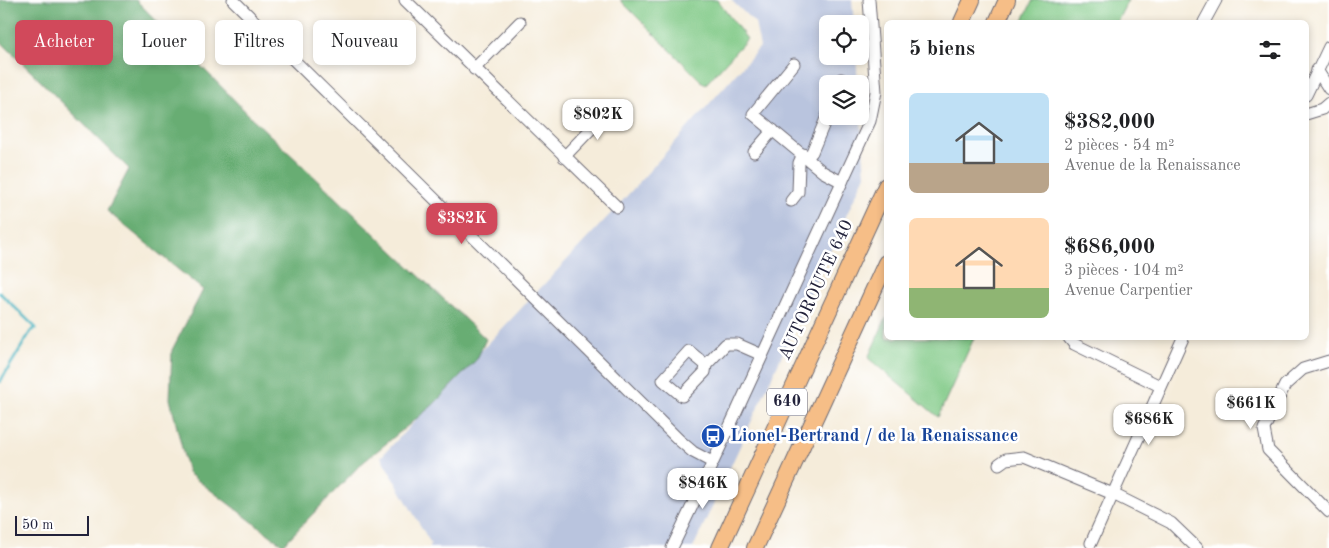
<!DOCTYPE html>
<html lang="fr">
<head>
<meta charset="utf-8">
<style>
  body { margin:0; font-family:"Old Standard TT",serif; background:#f2f2f2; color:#202124; height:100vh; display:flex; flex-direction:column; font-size:19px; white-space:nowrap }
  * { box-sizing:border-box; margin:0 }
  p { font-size:16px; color:#757577 }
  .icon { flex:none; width:28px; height:28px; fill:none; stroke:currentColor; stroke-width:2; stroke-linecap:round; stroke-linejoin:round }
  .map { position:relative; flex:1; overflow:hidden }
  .details { position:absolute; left:884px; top:20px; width:425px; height:320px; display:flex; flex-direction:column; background:#fff; border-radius:8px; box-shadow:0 2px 8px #0003 }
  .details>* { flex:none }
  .banner { position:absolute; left:15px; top:20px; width:475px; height:45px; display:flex; gap:10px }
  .controls { position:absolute; left:819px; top:15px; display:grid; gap:10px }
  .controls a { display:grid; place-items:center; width:50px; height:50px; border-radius:8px; background:#fff; box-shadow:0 2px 8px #0003; font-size:25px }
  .scale { position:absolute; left:15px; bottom:12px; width:74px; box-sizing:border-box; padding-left:5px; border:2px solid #22223b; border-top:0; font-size:14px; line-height:18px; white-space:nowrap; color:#22223b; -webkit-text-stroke:4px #fff; paint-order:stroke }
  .price { position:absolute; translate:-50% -42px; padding:0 11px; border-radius:10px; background:#fff; color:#222; font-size:16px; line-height:32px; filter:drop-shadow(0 1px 2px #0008) }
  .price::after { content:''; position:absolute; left:50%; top:30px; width:15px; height:11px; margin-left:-8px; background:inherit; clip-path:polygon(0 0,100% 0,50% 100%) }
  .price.active { background:#d1495b; color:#fff }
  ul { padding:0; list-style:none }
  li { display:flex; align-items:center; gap:15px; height:125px; padding:0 25px }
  li span { display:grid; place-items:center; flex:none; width:140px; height:100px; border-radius:8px; color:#555 }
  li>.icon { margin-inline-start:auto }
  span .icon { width:60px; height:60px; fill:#fffc; stroke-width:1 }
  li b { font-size:21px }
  h2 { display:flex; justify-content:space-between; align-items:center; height:60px; padding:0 25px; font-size:21px }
  .tag { padding:0 18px; border-radius:8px; background:#fff; box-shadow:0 2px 8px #0003; font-size:18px; line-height:45px }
  .tag.active { background:#d1495b; color:#fff }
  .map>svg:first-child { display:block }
</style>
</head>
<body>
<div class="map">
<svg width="1329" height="548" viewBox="0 0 1329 548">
  <rect width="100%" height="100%" fill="#fff"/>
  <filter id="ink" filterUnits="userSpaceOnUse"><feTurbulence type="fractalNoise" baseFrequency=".02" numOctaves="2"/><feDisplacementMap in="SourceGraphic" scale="10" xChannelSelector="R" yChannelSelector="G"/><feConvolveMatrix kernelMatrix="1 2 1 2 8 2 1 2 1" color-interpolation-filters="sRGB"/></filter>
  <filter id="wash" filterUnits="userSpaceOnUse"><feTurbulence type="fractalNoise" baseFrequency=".0096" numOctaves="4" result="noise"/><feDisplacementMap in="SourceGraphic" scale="20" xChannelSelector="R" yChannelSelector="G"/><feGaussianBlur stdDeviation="1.12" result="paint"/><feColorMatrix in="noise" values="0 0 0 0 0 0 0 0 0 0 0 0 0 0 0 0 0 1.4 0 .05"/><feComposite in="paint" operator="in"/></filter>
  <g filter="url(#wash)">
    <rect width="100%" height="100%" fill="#f5ecda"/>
    <!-- industrial -->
    <polygon fill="#b9c4de" points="731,0 852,0 854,24 828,24 828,56 856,56 858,84 828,84 828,116 860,116 860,111 865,175 693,548 429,548 431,544 381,457 617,207 760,47 755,23"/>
    <!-- green -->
    <g fill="#80c986" stroke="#517660">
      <polygon points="620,0 717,0 747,39 705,85"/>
      <polygon points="1033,0 1128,0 1117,22 1022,22"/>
      <polygon points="886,318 886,338 974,338 938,417 868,358"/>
    </g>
    <!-- forest -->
    <polygon fill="#68ad73" stroke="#456857" points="0,0 136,0 252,118 486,339 477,359 433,405 360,465 283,545 188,473 170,399 172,350 203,290 107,211 129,169 0,41"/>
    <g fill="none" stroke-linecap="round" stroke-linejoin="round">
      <!-- stream -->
      <polyline stroke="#46b4c1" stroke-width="3" points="0,293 36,328 31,331 0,382"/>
    </g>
  </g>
  <g filter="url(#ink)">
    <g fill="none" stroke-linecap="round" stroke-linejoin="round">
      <!-- minor casing -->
      <g stroke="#6c6973" stroke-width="13">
        <g id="minor">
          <polyline points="233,0 679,440 693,452 712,462"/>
          <polyline points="405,0 617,207"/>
          <polyline points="1204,22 1216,0"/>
          <polyline points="794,64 753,114 823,172 842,182"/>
          <polyline points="474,69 520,22"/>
          <polyline points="1317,70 1329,89"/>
          <polyline points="839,84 841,79"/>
          <polyline points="1306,95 1329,47"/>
          <polyline points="1306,114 1322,109 1329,103"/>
          <polyline points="754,152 773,130"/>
          <polyline points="564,157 612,107"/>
          <polyline points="807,158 812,152 828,114"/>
          <polyline points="791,201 798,192 799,163 803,154"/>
          <polyline points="1069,338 1074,344 1160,386"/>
          <polyline points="1329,361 1303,369 1285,385 1264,429 1268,450 1329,512"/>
          <polyline points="706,365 689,351 663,380 682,396 705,372 706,365 726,344 737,344 762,355"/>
          <polyline points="999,464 1006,459 1024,457 1113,494 1171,523 1197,548"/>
          <polyline points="1091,543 1183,338"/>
          <polyline points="672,548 723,441 870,121 876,92 869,0"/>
        </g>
      </g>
      <!-- highway casing -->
      <g stroke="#6c6973" stroke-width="18">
        <g id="highway">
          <polyline points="962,22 972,0"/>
          <polyline points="997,22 1007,0"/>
          <polyline points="720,548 886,186"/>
          <polyline points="755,548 886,263"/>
        </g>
      </g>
      <!-- minor -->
      <use href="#minor" stroke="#fff" stroke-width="11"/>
      <!-- highway -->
      <use href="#highway" stroke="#f6be87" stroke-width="16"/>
    </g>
  </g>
  <!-- icons -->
  <defs>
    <g id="bus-disc" transform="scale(1.25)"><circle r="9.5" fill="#1a4fb4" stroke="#fff"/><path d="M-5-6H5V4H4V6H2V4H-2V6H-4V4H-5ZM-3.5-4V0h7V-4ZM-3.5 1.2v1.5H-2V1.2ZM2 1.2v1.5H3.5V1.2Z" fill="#fff"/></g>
  </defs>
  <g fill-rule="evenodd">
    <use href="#bus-disc" x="713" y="436"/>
  </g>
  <g text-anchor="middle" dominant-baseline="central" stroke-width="5" stroke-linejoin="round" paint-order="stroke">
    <!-- shield labels -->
    <rect fill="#fff" stroke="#646476" stroke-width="1" x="767" y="388.5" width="40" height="27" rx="4"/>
    <g font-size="16" font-weight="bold" fill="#22223b">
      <text x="787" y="402">640</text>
    </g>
    <!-- street labels -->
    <g font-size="18" fill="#22223b" stroke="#fff">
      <text transform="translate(816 290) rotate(-65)">AUTOROUTE 640</text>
    </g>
    <!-- transit labels -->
    <g font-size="18" font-weight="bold" fill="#164399" stroke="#fff" text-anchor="start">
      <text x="730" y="436">Lionel-Bertrand / de la Renaissance</text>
    </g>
  </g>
</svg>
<div class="controls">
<a><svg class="icon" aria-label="locate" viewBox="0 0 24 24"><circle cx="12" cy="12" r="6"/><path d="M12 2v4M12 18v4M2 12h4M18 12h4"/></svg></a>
<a><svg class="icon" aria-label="layers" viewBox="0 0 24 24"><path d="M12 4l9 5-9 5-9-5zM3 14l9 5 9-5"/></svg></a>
</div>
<div class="scale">50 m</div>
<b class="price" style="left:598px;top:141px">$802K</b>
<b class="price active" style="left:462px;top:245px">$382K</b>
<b class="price" style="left:1251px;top:430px">$661K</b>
<b class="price" style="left:1149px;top:446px">$686K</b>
<b class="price" style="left:703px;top:510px">$846K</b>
<div class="banner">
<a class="tag active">Acheter</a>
<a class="tag">Louer</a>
<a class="tag">Filtres</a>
<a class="tag">Nouveau</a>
</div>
<section class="details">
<h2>5 biens<svg class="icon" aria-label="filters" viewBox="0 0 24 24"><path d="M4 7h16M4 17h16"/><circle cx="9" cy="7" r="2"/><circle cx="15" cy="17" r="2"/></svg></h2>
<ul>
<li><span style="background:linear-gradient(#bfe0f5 70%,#b9a48a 0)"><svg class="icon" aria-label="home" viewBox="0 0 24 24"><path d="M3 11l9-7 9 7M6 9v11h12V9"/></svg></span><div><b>$382,000</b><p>2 pièces · 54 m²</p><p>Avenue de la Renaissance</p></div></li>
<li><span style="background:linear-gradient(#ffd9b3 70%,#8fb573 0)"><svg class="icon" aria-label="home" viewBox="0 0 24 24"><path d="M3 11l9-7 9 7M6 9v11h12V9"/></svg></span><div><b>$686,000</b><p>3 pièces · 104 m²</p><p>Avenue Carpentier</p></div></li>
</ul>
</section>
</div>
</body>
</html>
